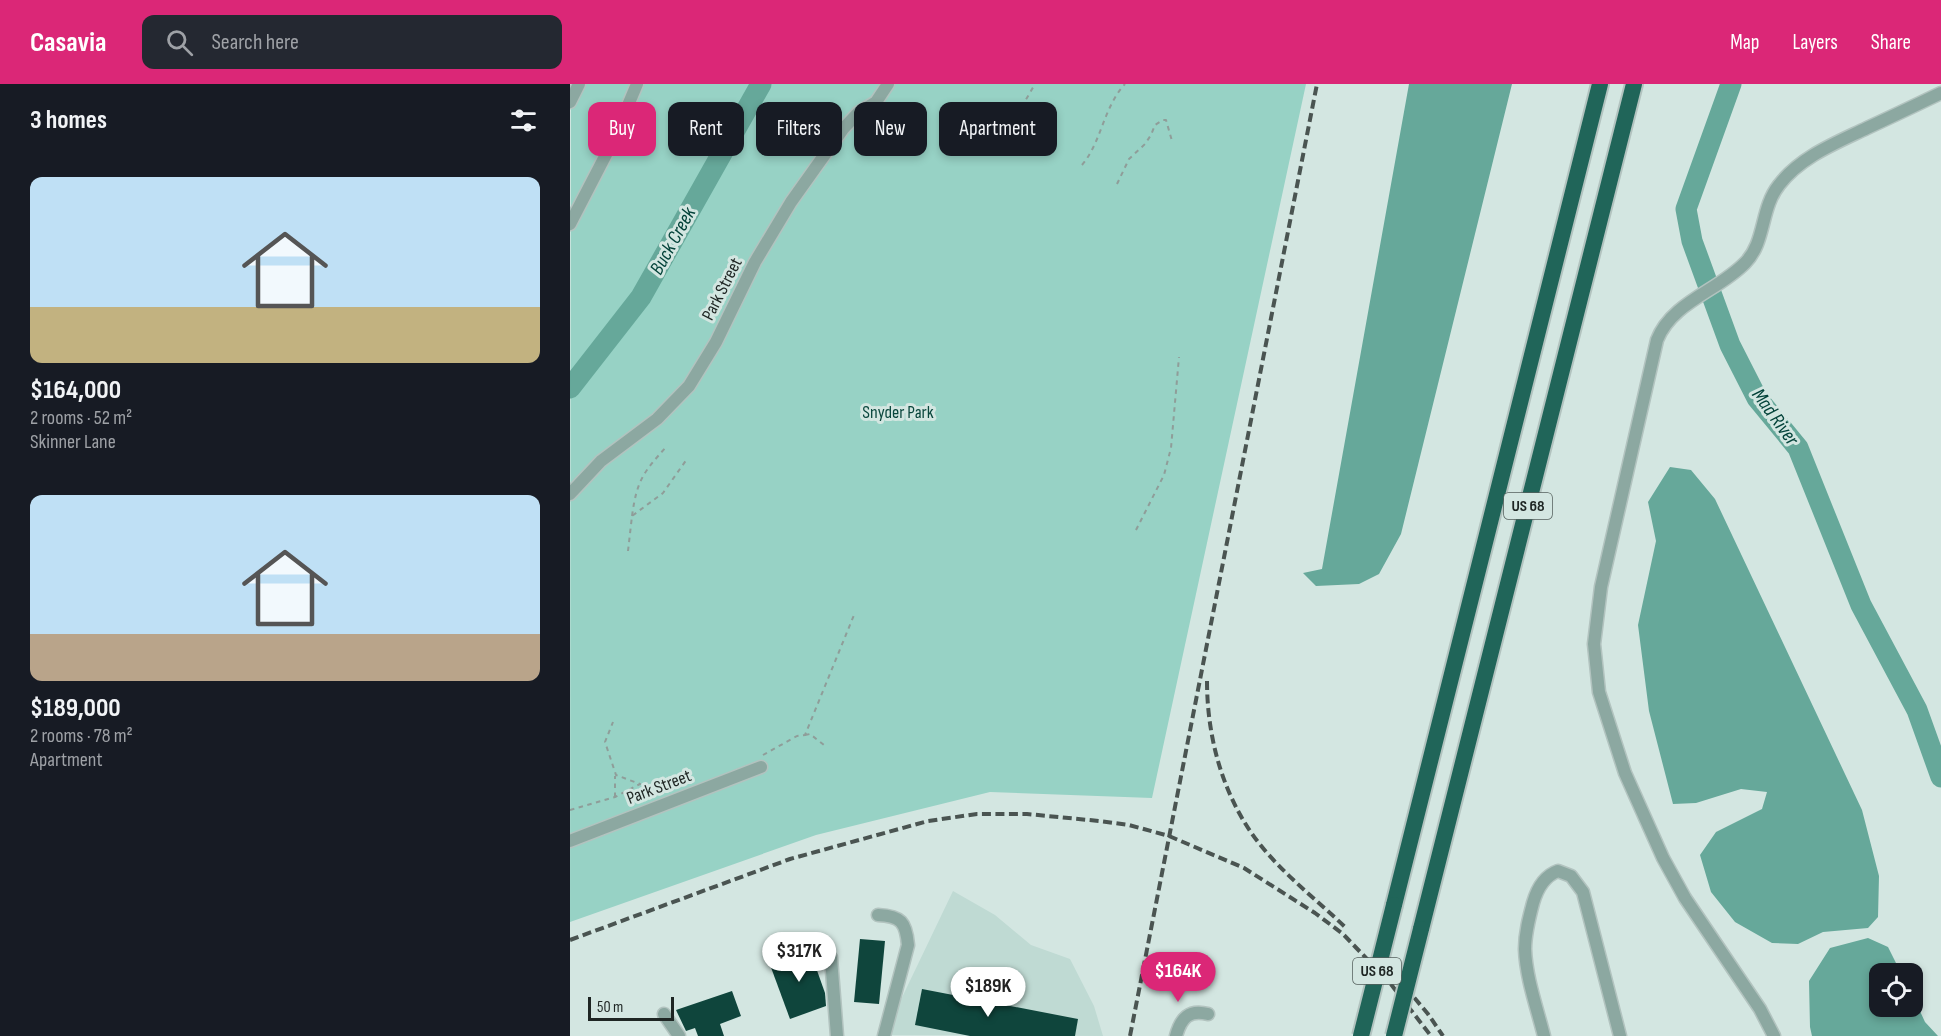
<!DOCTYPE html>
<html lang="en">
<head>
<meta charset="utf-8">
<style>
  body { margin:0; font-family:"Sofia Sans Condensed",sans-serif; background:#242831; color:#f1f3f6; height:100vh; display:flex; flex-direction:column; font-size:22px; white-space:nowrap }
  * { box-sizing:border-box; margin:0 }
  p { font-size:20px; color:#9ea1a6 }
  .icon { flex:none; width:33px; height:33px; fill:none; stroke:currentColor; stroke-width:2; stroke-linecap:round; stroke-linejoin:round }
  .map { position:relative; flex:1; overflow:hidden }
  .side { display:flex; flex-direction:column; background:#171b24; width:570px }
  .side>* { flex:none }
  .guide { position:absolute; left:18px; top:18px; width:570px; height:54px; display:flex; gap:12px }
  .tools { position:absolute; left:1299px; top:879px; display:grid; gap:12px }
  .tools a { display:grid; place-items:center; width:54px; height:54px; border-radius:12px; background:#171b24; box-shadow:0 3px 9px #0003; font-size:30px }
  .scale { position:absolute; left:18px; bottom:15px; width:86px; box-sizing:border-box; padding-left:6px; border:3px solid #1e2523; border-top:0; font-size:16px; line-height:21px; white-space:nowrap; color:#1e2523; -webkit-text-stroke:4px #d3e6e1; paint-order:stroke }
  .price { position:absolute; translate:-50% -51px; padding:0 14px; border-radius:21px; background:#fff; color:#222; font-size:20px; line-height:39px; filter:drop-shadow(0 2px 3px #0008) }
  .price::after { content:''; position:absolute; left:50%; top:36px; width:18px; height:14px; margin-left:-9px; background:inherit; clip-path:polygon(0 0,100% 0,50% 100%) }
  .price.on { background:#db2777; color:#fff }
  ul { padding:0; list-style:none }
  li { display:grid; align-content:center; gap:12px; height:318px; padding:0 30px }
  li span { display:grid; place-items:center; height:186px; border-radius:12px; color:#555 }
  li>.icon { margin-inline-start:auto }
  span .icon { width:108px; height:108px; fill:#fffc; stroke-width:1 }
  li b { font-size:26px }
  h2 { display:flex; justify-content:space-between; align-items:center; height:72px; padding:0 30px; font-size:26px }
  .pill { padding:0 21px; border-radius:12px; background:#171b24; box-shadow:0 3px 9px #0003; font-size:21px; line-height:54px }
  .pill.on { background:#db2777; color:#fff }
  header { display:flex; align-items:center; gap:36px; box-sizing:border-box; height:84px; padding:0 30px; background:#db2777; color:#fff }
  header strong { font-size:28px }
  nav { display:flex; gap:33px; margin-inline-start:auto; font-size:21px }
  .search { width:420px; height:54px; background:#242831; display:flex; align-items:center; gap:15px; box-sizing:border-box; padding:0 21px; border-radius:12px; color:#9ea1a6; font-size:22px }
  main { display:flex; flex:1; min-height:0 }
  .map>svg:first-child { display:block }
</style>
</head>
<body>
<header>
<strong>Casavia</strong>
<div class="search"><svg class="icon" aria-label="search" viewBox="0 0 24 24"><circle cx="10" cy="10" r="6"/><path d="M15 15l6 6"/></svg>Search here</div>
<nav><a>Map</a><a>Layers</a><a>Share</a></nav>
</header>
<main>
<section class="side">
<h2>3 homes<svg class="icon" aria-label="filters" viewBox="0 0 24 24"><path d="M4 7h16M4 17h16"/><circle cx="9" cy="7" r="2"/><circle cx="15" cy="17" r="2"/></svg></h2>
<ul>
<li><span style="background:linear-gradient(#bfe0f5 70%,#c2b280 0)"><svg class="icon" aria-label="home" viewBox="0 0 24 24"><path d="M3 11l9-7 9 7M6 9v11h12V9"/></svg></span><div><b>$164,000</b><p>2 rooms · 52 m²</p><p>Skinner Lane</p></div></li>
<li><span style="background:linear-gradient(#bfe0f5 75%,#b9a48a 0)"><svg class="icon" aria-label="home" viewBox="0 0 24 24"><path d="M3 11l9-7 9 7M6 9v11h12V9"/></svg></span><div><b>$189,000</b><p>2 rooms · 78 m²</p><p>Apartment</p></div></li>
</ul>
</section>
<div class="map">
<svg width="1371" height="952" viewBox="0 0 1371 952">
  <rect width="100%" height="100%" fill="#d3e6e1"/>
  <!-- built -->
  <polygon fill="#bfdad3" points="383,807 425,831 461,861 500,875 524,922 533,952 314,951"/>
  <!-- green -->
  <polygon fill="#97d2c5" points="1,0 736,0 582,714 420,708 246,751 0,838"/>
  <!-- water -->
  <g fill="#66a89a">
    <polygon points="839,0 942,0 831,450 809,490 789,500 746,502 733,489 752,485"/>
    <polygon points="1100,383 1121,386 1145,415 1292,726 1309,792 1308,833 1298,844 1253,848 1228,860 1202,859 1165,838 1141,808 1130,771 1146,748 1192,725 1197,708 1171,705 1126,719 1103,720 1079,627 1068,541 1086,457 1078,418"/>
    <polygon points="1298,854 1318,863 1331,889 1310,890 1310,922 1342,922 1343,912 1355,938 1368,952 1242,952 1240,943 1239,897 1260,864"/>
  </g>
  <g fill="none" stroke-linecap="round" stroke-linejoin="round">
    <!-- river -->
    <g stroke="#66a89a" stroke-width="21">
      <polyline points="1161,0 1116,125 1122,157 1160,261 1187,314 1228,364 1291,521 1347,626 1371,693"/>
      <polyline points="0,304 71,213 191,0"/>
    </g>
  </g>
  <!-- building -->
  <g fill="#0f453c">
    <polygon points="290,855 315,857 309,920 284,918"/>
    <polygon points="239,864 255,909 256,922 220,935 199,878"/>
    <polygon points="352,905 508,935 505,952 400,952 345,941"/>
    <polygon points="162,907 171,932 150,940 154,952 128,952 125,944 116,947 106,926"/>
  </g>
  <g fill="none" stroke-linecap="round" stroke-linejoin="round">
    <!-- minor casing -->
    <g stroke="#b2c3bf" stroke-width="15">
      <g id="minor">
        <polyline points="0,18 9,0"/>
        <polyline points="0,140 43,57 67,0"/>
        <polyline points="0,410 31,377 87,335 119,302 146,258 185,178 221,118 273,45 288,29 306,18 318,0"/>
        <polyline points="0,757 191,683"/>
        <path d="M308,831C331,832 336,838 338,861L314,952"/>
        <polyline points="261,874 267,952"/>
        <polyline points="94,930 109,952"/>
        <path d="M606,952C611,934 619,925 638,930"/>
        <path d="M974,952C967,924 956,894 955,865C955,849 959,834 963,819C967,805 974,792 988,787L1001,792L1013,808L1050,952"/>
        <path d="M1204,952L1190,925L1115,814L1093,774L1055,689L1029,608L1024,560L1031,503L1087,256C1102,218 1148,207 1175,179C1196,158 1190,125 1209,101C1230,73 1266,59 1297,44C1321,33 1346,21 1371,9"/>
      </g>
    </g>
    <!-- highway casing -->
    <g stroke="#b2c3bf" stroke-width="20">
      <g id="highway">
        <polyline points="824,821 1030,0"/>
        <polyline points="851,845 1064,0"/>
      </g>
    </g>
    <!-- path -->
    <g stroke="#8f9d99" stroke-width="2" stroke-dasharray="4.5 4.5" stroke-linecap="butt">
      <polyline points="429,62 465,0"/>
      <path d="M512,81C532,57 533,24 555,0"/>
      <polyline points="547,100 559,75 575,60 581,51 585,41 593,36 596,36 602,57"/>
      <path d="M62,432C67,396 73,389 96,363"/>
      <polyline points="566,446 594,391 601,364 609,273"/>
      <polyline points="58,467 62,432 93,409 117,375"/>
      <polyline points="235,651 240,650 254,661"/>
      <polyline points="193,671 227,652 235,651 284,531"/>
      <polyline points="45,713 45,692"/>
      <polyline points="0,726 45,713 70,700 46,691 35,658 43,638"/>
    </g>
    <!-- minor -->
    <use href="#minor" stroke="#8ca8a1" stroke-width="12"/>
    <!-- highway -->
    <use href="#highway" stroke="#206559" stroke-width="16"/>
    <!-- rail -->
    <g stroke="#4a5451" stroke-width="4" stroke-dasharray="9 4.5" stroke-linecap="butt">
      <path d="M637,597C637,659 656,723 698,770C722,797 750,819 775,843"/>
      <polyline points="0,856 220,775 358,737 407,730 457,730 529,737 559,741 599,752 674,784 745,829 773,850 820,899 861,952"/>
      <polyline points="827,893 858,930 873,952"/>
      <polyline points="560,952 747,0"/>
    </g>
    <!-- highway-bridge casing -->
    <g stroke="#b2c3bf" stroke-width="20" stroke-linecap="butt">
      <g id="highway-bridge">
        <polyline points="791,952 824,821"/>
        <polyline points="824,952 851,845"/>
      </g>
    </g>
    <!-- highway-bridge -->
    <use href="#highway-bridge" stroke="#206559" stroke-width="16"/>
  </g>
  <g text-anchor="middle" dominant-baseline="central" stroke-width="6" stroke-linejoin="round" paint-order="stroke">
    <!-- shield labels -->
    <g fill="#d3e6e1" stroke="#545f5c" stroke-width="1.5">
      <rect x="934" y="409" width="48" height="26" rx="4.5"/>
      <rect x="783" y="874" width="48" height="26" rx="4.5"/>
    </g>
    <g font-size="16" font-weight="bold" fill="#1e2523">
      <text x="958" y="422">US 68</text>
      <text x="807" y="887">US 68</text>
    </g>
    <!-- street labels -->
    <g font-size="18" fill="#1e2523" stroke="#d3e6e1">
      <text transform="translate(152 205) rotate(-63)">Park Street</text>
      <text transform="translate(89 703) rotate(-21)">Park Street</text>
    </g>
    <!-- park labels -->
    <g font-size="18" fill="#0a473d" stroke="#d3e6e1">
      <text x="328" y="328">Snyder Park</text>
    </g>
    <!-- water labels -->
    <g font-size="20" font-style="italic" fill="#04433a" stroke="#d3e6e1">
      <text transform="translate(103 157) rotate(-61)">Buck Creek</text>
      <text transform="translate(1205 333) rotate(54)">Mad River</text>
    </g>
  </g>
</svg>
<div class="tools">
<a><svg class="icon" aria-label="locate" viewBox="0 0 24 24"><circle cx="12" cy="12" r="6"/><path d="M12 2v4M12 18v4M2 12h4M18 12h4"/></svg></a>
</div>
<div class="scale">50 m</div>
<b class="price" style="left:229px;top:899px">$317K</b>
<b class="price on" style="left:608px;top:919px">$164K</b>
<b class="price" style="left:418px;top:934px">$189K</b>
<div class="guide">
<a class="pill on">Buy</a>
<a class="pill">Rent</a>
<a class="pill">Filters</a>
<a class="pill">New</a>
<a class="pill">Apartment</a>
</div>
</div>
</main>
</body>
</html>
